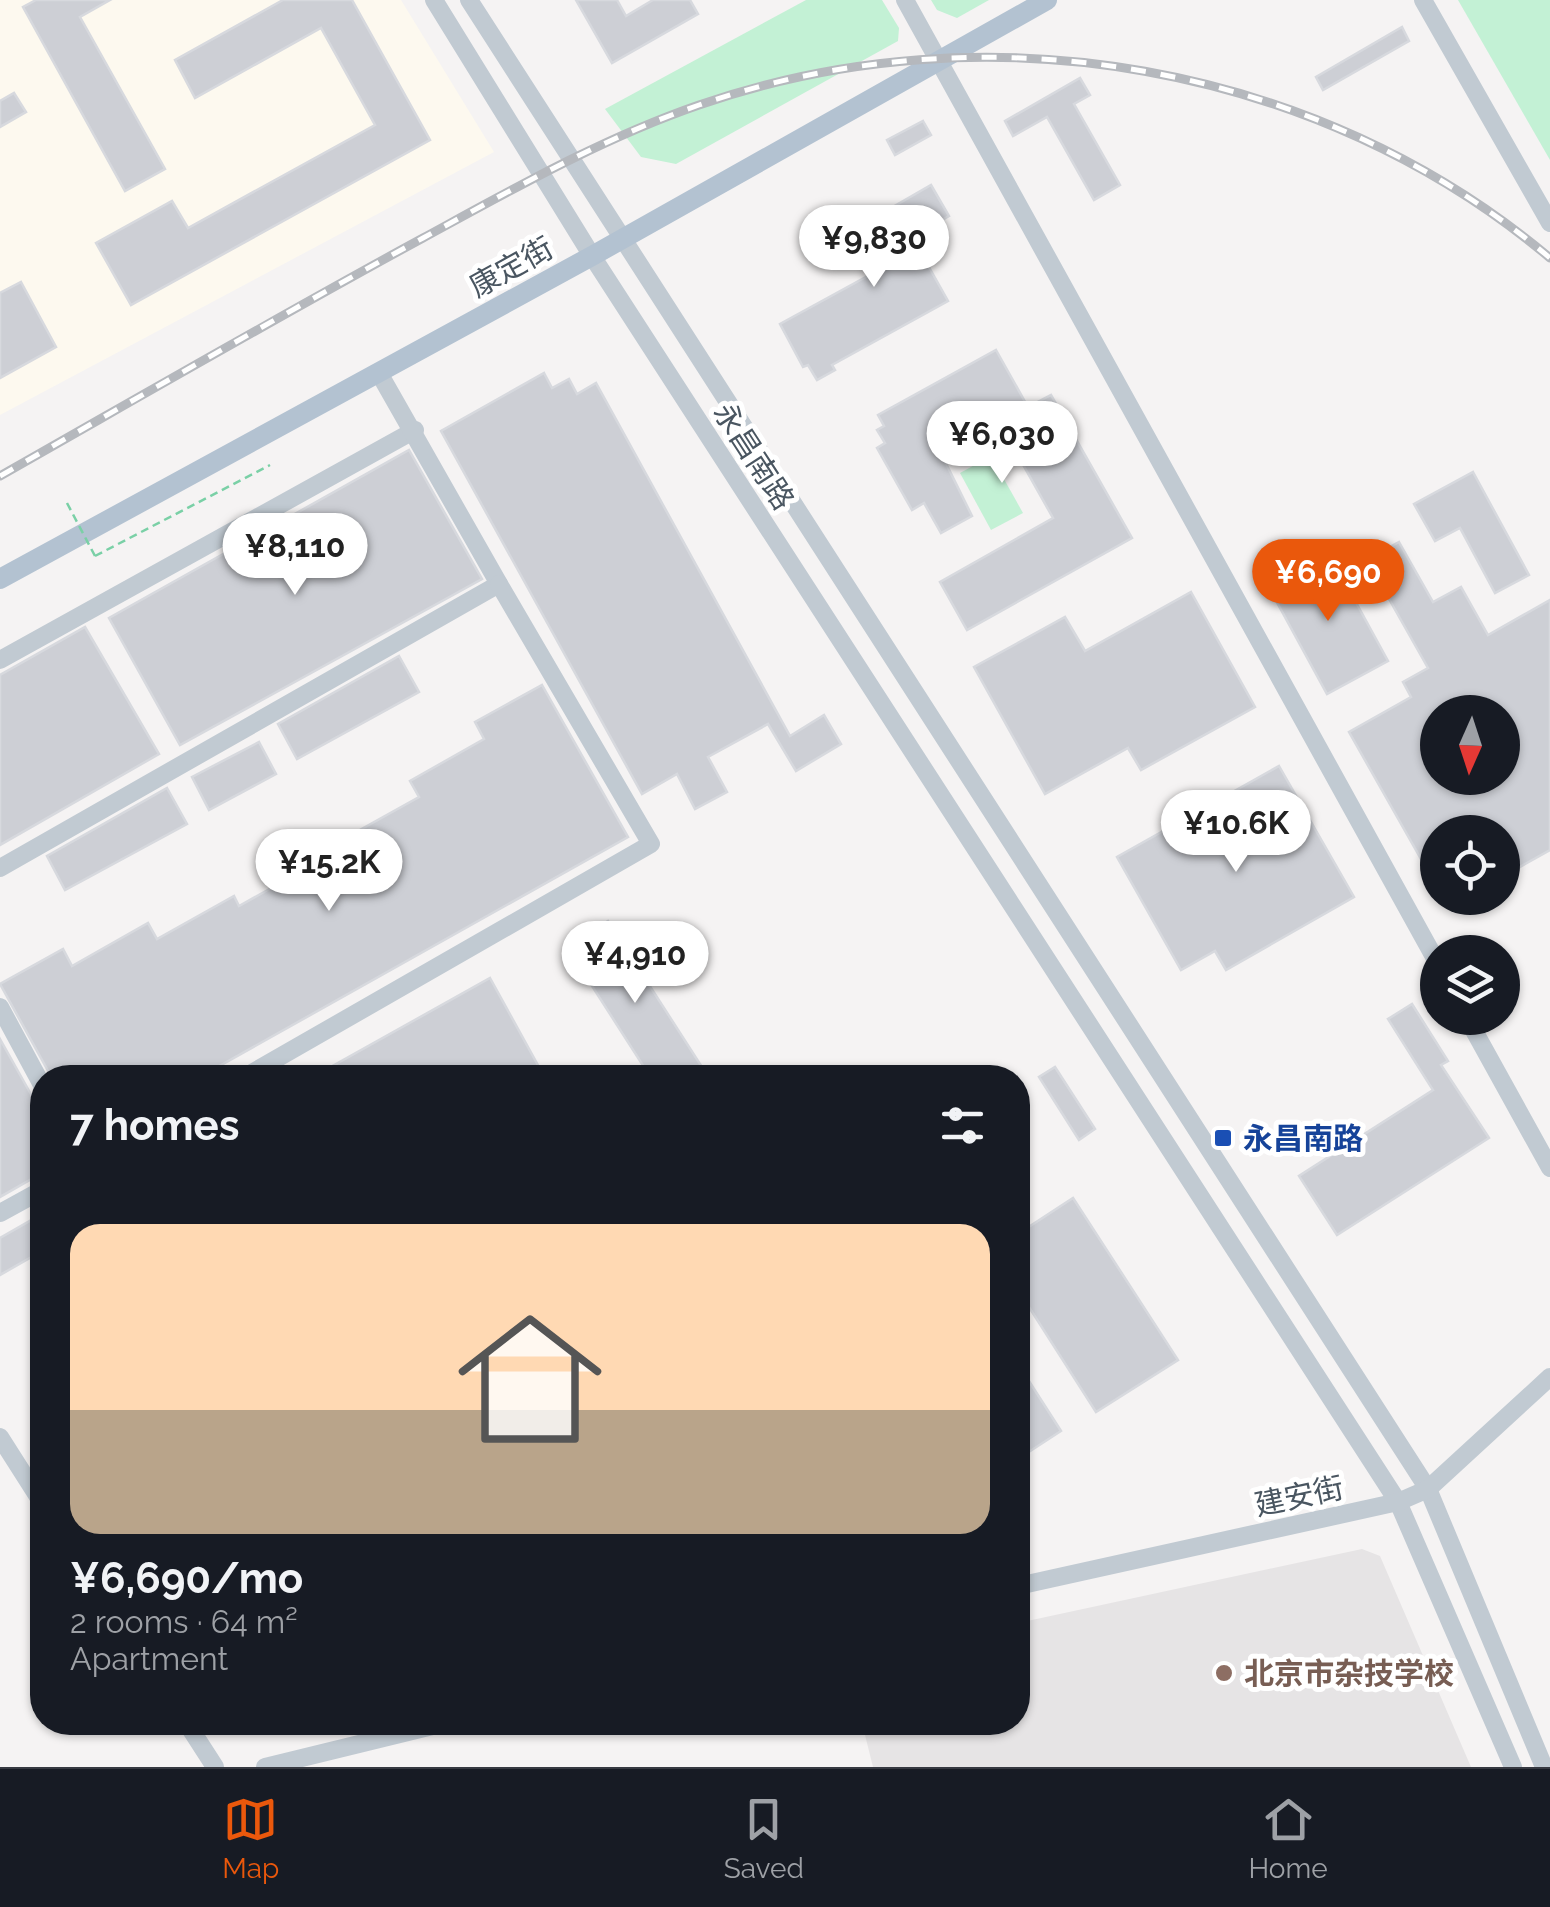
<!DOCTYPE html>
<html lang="en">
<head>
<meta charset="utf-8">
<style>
  body { margin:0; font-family:Raleway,"Noto Sans SC",sans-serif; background:#242831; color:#f1f3f6; height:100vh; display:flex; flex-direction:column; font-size:38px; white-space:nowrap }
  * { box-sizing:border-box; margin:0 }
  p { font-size:32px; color:#9ea1a6 }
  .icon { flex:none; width:55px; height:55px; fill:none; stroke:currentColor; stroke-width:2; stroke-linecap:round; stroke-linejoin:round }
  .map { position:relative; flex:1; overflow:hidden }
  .drawer { position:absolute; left:30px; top:1065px; width:1000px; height:670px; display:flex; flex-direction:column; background:#171b24; border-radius:40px; box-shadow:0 2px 8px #0004 }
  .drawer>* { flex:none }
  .needle { width:65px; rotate:183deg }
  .buttons { position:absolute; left:1420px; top:695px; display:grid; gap:20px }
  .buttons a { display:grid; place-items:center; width:100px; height:100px; border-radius:50%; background:#171b24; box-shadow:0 2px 8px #0004; font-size:50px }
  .price { position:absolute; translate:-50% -85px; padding:0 22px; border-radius:35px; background:#fff; color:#222; font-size:32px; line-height:65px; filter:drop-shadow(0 2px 5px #0008) }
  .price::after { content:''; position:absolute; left:50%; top:60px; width:30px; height:22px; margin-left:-15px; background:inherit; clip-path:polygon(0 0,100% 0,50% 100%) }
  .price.on { background:#ea580c; color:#fff }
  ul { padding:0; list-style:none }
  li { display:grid; align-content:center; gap:20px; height:530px; padding:0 40px }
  li span { display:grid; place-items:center; height:310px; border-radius:30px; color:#555 }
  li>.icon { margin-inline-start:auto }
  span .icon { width:180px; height:180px; fill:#fffc; stroke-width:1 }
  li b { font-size:42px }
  h2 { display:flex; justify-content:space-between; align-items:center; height:120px; padding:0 40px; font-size:42px }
  .tab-bar { display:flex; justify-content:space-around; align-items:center; height:140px; border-top:2px solid #363941; background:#171b24; font-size:28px; color:#9ea1a6 }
  .tab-bar a { display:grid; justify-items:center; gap:5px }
  .tab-bar .on { color:#ea580c }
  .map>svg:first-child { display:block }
</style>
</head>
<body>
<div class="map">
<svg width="1550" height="1767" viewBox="0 0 1550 1767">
  <rect width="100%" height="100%" fill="#f5f3f3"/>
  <!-- commercial -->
  <polygon fill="#fdf9ef" points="0,0 401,0 494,152 0,415"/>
  <!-- education -->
  <polygon fill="#e6e4e5" points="1362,1549 1380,1556 1471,1767 873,1767 862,1723 1018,1722 1018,1623"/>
  <!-- green -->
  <g fill="#c3f1d5">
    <polygon points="806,0 882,0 899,28 898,41 676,164 641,157 605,109"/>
    <polygon points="931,0 989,0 957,18 937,10"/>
    <polygon points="1458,0 1550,0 1550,160"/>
    <polygon points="991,456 1023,513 991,530 960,473"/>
  </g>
  <!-- building -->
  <g fill="#cdcfd5" stroke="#d7d9de" stroke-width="2.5" fill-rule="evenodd">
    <polygon points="36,0 110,0 80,17 165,169 125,191 23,7"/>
    <polygon points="283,0 352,0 430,140 131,305 96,243 172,201 188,228 375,125 321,28 195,98 175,60"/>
    <polygon points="576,0 617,0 626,16 653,0 690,0 698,14 612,63"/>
    <polygon points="1402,27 1409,41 1323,90 1316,77"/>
    <polygon points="1080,78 1090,95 1074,104 1120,185 1094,200 1047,117 1013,136 1005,121"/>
    <polygon points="14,93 26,112 0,127 0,101"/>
    <polygon points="923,121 931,135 895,155 887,140"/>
    <polygon points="931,185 949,216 912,237 948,301 832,365 835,370 817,380 808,365 803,367 780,324 884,267 860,226"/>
    <polygon points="21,282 56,347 0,378 0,293"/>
    <polygon points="996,350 1028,407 1051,395 1132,538 967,630 940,582 1053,518 989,404 932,435 972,516 941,533 924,503 912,510 877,448 885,443 877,430 884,426 878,415"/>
    <polygon points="544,373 552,388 569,379 577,394 596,383 790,736 824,715 841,744 796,771 768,724 708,757 727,792 695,809 677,774 642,794 441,431"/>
    <polygon points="409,450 482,579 180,745 109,618"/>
    <polygon points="1473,472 1529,575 1495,593 1460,528 1435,541 1414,504"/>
    <path d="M1399,542L1433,602L1461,587L1488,635L1550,600V850L1502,877V832H1438V889L1349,732L1411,697L1403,682L1428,668L1367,560ZM1438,712H1502V778H1438Z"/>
    <polygon points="1329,553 1388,661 1327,694 1268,586"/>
    <polygon points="1191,592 1255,707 1141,770 1128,748 1045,794 974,667 1065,617 1085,651"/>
    <polygon points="85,627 159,754 0,845 0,675"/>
    <polygon points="399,656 419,692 297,759 278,724"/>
    <polygon points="542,685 628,837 198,1078 52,1078 0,984 63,949 72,966 148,923 157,939 234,896 239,906 343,848 340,841 419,797 410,781 484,739 475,722"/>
    <polygon points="259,742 276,774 209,810 192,777"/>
    <polygon points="1279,766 1354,897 1226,970 1215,951 1181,970 1117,857"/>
    <polygon points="167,788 187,824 65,890 47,856"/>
    <polygon points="608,921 709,1078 651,1078 567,947"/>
    <polygon points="490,978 545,1078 311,1078"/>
    <polygon points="1412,1004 1448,1061 1441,1065 1489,1138 1337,1235 1299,1176 1433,1090 1388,1019"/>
    <polygon points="0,1039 42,1114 42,1173 0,1197"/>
    <polygon points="1055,1067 1095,1129 1079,1140 1039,1077"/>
    <polygon points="1073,1198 1178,1360 1096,1412 1018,1290 1018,1234"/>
    <polygon points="42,1214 42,1251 0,1275 0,1238"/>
    <polygon points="1018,1364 1061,1431 1018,1459"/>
  </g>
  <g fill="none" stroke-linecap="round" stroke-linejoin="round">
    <!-- path -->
    <polyline stroke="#7ad0a6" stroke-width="2.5" stroke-dasharray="8 5" stroke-linecap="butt" points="95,556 270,465"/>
    <!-- minor -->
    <g stroke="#c1cad2" stroke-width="18">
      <polyline points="434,0 592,256 1398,1502 1513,1767"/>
      <polyline points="469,0 1428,1489 1544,1767"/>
      <polyline points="905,0 1438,964"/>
      <polyline points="1423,0 1550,223"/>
      <polyline points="0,660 415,430"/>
      <polyline points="0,868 499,584 379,373"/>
      <polyline points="0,1007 42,1085"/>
      <polyline points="1467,1018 1550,1168"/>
      <polyline points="243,1078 651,844 499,584"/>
      <polyline points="0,1213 42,1190"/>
      <polyline points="0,1437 42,1503"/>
      <polyline points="1018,1586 1398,1502 1428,1489 1550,1377"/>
      <polyline points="186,1722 215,1767"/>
      <polyline points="265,1767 449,1722"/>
    </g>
    <!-- major -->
    <polyline stroke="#b3c2d1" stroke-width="20" points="0,579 592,256 1047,0"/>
    <!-- rail casing -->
    <g stroke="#b5b8bd" stroke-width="9">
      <path id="rail" d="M0,476C141,396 281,315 423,238C513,189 603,138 699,105C984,6 1319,63 1550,258"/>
    </g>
    <!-- rail -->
    <use href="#rail" stroke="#fff" stroke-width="5" stroke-dasharray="15" stroke-linecap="butt"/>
    <!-- path-bridge -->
    <polyline stroke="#7ad0a6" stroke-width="2.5" stroke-dasharray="8 5" stroke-linecap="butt" points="67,503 95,556"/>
  </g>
  <!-- markers -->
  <rect fill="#1a4fb4" stroke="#fff" stroke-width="4" x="1213" y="1128" width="20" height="20" rx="5"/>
  <circle fill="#8d6e63" stroke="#fff" stroke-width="4" cx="1224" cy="1673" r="10"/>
  <g text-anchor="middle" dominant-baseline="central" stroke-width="10" stroke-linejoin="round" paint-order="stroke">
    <!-- street labels -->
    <g font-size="30" fill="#4a5661" stroke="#fff">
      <text transform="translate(511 267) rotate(-29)">康定街</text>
      <text transform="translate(754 456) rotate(57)">永昌南路</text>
      <text transform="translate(1299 1496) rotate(-12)">建安街</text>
    </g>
    <!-- transit labels -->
    <g font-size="30" font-weight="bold" fill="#164399" stroke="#fff" text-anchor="start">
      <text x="1243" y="1138">永昌南路</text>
    </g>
    <!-- education labels -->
    <g font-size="30" font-weight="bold" fill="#785e54" stroke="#fff" text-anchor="start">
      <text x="1244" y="1673">北京市杂技学校</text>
    </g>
  </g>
</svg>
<div class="buttons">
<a><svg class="needle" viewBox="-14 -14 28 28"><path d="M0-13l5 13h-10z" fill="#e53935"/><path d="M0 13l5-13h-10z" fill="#9ea1a6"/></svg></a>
<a><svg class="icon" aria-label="locate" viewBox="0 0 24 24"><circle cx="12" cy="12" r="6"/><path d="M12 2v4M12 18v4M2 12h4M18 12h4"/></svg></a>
<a><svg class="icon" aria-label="layers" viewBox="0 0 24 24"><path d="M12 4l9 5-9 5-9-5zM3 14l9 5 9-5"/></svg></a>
</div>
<b class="price" style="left:874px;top:290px">¥9,830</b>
<b class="price" style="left:1002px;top:486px">¥6,030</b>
<b class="price" style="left:295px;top:598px">¥8,110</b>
<b class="price on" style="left:1328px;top:624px">¥6,690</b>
<b class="price" style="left:1236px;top:875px">¥10.6K</b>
<b class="price" style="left:329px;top:914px">¥15.2K</b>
<b class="price" style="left:635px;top:1006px">¥4,910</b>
<section class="drawer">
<h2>7 homes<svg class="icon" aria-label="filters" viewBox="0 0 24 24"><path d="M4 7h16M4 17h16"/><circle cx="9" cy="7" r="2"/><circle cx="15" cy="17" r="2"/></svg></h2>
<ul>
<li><span style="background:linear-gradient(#ffd9b3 60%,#b9a48a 0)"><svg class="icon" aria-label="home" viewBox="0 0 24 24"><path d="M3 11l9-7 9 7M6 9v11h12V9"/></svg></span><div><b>¥6,690/mo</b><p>2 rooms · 64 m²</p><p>Apartment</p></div></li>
</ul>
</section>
</div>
<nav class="tab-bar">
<a class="on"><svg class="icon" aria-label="map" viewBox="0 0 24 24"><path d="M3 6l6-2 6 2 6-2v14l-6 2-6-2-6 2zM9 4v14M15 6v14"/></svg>Map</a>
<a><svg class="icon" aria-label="saved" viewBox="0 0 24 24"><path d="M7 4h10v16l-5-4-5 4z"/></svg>Saved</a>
<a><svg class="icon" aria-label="home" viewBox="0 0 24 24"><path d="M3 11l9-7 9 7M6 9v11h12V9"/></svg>Home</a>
</nav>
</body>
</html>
